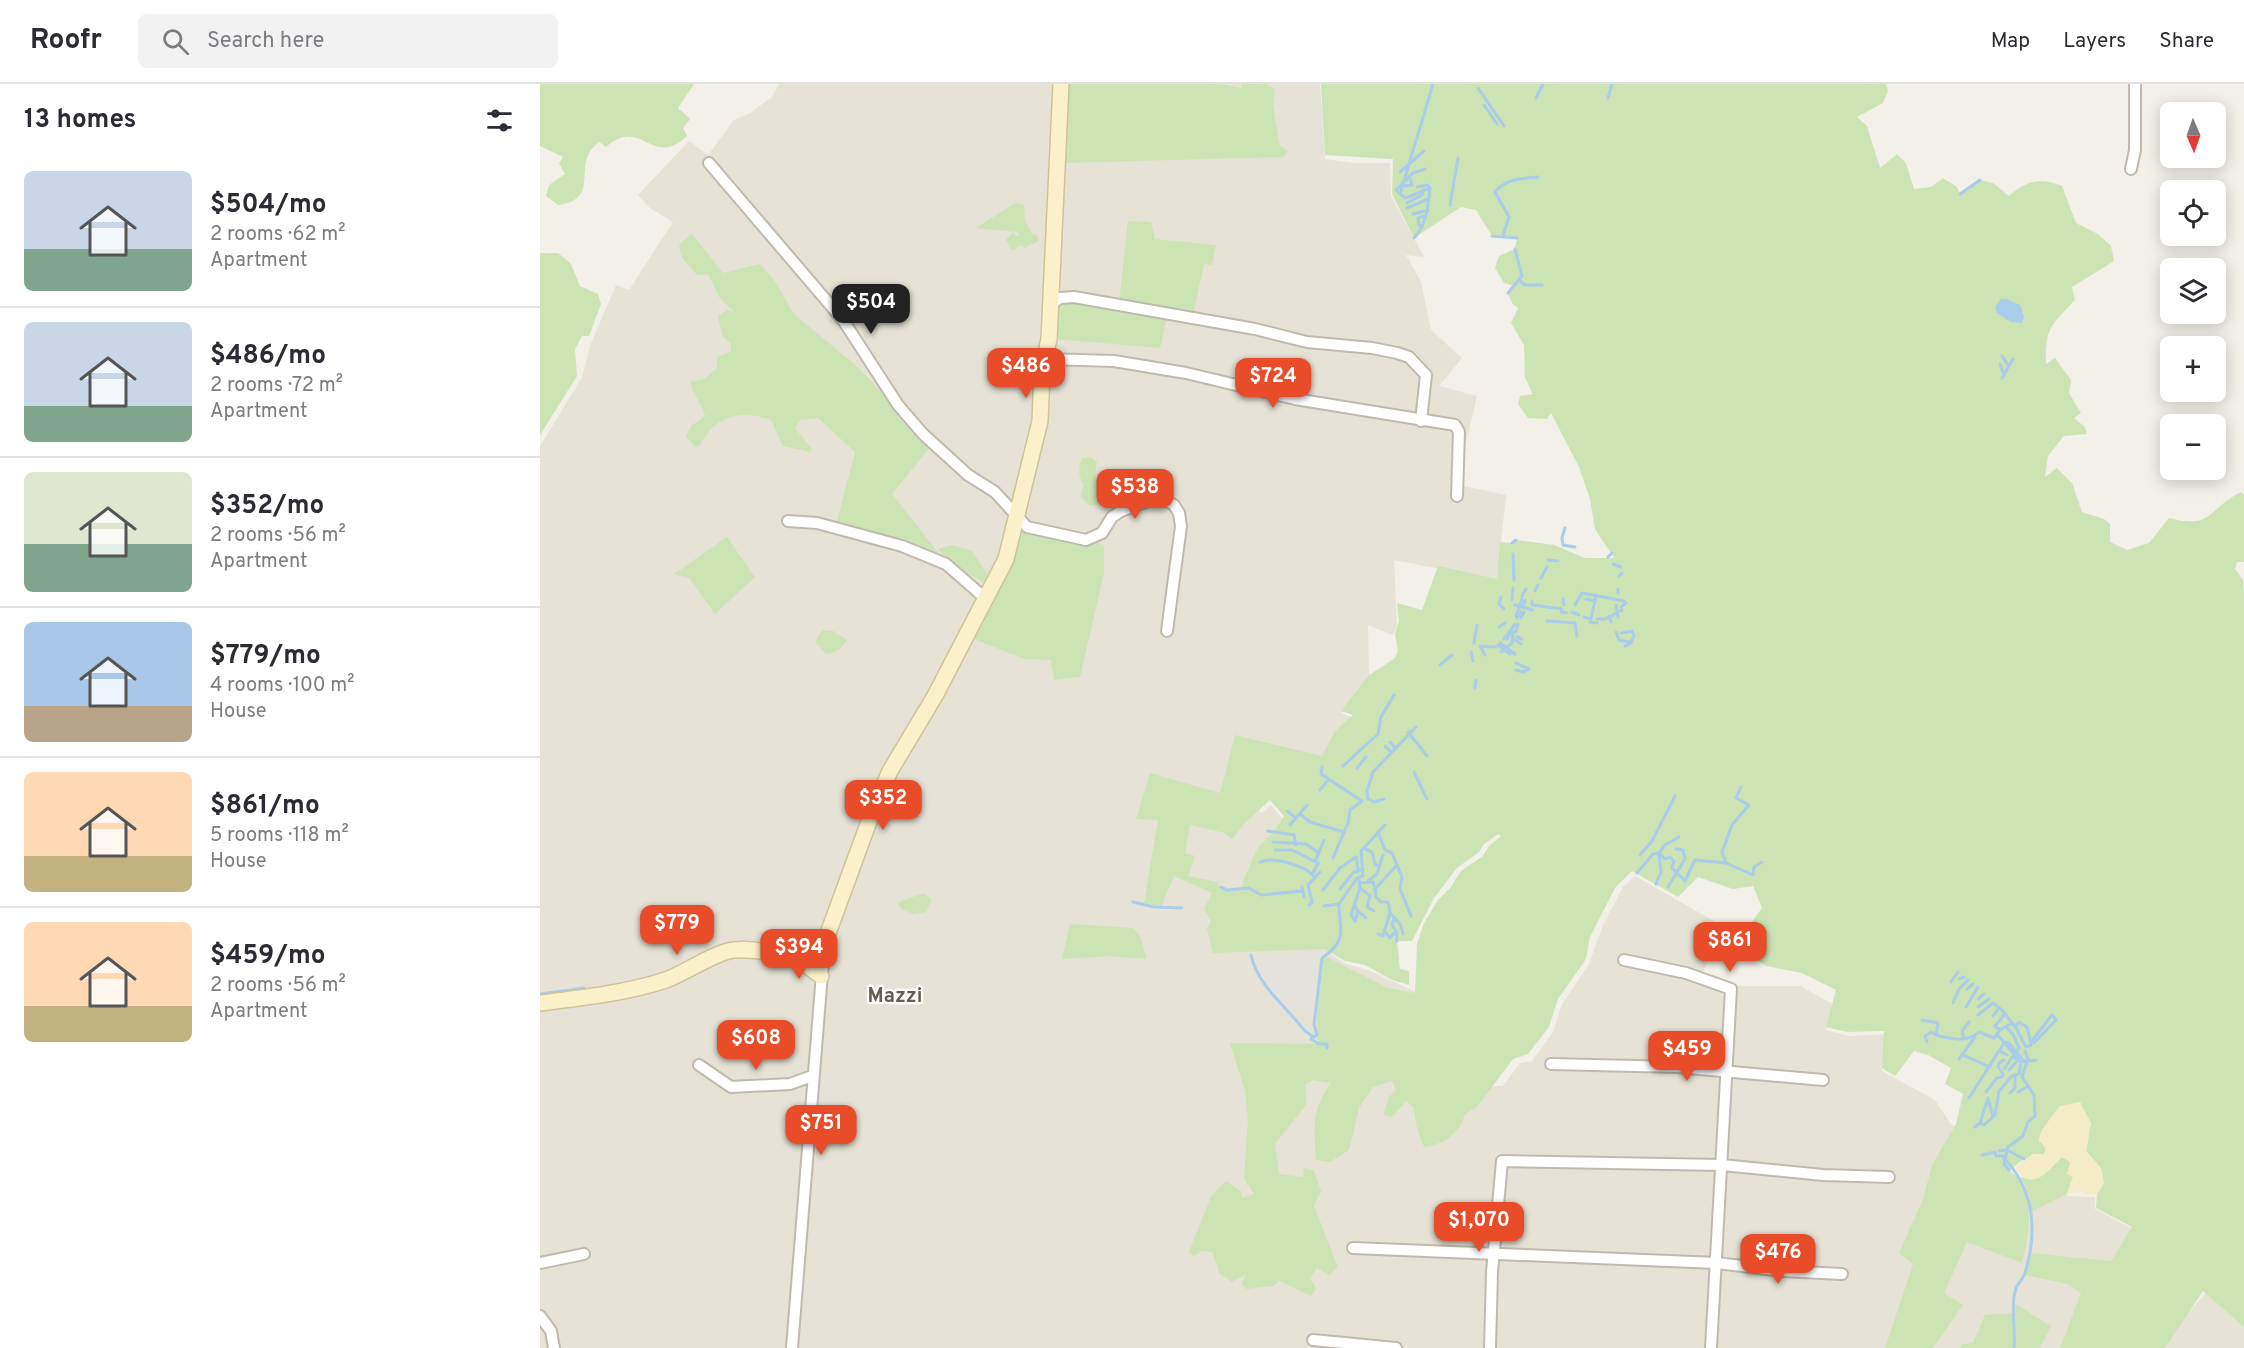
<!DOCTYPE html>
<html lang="en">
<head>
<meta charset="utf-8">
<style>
  body { margin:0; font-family:Overpass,sans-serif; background:#f2f2f3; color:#2b2b33; height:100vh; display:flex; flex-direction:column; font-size:22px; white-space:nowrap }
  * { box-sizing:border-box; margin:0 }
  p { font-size:20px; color:#7c7c81 }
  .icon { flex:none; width:33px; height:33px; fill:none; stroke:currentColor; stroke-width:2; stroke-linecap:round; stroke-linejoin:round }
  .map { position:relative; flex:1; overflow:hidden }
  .side { display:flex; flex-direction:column; background:#fff; width:540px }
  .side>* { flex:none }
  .needle { width:39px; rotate:178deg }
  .tools { position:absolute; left:1620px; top:18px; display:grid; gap:12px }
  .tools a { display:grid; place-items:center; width:66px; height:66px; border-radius:9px; background:#fff; box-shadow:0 3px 15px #0003; font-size:30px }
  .price { position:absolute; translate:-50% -51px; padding:0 14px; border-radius:12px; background:#e94c28; color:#fff; font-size:20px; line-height:39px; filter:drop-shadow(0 2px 3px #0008) }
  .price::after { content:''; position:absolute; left:50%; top:36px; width:18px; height:14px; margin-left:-9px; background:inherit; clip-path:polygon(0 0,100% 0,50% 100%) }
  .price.active { background:#222; color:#fff }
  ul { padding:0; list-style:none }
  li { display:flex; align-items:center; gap:18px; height:150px; padding:0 24px }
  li+li { border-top:2px solid #e1e1e2 }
  li span { display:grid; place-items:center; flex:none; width:168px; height:120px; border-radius:9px; color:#555 }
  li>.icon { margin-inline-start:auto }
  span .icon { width:72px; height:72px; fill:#fffc; stroke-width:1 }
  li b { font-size:26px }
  h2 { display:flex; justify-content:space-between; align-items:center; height:72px; padding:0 24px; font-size:26px }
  header { display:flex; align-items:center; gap:36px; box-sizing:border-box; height:84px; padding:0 30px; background:#fff; border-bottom:2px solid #e1e1e2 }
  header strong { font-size:28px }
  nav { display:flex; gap:33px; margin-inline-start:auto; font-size:21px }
  .search { width:420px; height:54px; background:#f2f2f3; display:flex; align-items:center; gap:15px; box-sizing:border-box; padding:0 21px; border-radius:9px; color:#7c7c81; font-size:22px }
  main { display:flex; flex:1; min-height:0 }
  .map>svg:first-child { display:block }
</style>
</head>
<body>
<header>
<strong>Roofr</strong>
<div class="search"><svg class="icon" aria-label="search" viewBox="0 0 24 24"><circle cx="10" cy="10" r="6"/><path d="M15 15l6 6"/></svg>Search here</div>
<nav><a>Map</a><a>Layers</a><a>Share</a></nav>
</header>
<main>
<section class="side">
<h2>13 homes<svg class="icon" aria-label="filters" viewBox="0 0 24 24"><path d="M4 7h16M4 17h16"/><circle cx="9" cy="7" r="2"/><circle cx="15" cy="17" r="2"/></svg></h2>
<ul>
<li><span style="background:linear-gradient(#c9d6e8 65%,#7fa58c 0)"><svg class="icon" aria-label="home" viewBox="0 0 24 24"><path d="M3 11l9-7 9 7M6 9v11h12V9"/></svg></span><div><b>$504/mo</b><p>2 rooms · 62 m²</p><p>Apartment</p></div></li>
<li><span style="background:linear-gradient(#c9d6e8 70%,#7fa58c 0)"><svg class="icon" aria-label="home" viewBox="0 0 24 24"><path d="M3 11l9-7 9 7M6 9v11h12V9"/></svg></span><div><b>$486/mo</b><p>2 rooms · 72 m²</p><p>Apartment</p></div></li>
<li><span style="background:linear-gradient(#dfe7d0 60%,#7fa58c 0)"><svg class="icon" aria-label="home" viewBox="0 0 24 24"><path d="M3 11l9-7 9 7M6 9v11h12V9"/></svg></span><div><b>$352/mo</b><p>2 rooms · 56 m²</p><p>Apartment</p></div></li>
<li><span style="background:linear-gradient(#a9c7e8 70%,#b9a48a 0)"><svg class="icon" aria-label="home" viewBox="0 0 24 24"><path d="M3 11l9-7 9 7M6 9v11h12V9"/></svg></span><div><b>$779/mo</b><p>4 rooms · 100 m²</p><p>House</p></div></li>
<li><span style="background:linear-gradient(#ffd9b3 70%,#c2b280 0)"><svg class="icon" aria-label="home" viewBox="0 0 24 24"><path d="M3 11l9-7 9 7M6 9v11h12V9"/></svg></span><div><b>$861/mo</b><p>5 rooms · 118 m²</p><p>House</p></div></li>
<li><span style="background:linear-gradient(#ffd9b3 70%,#c2b280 0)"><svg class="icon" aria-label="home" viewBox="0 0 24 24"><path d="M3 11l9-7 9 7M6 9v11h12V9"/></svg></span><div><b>$459/mo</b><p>2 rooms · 56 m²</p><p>Apartment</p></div></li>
</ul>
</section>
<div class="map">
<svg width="1704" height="1264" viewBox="0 0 1704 1264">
  <rect width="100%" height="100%" fill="#f2f0e8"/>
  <!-- residential -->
  <g fill="#e6e2d6">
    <polygon points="239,0 780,0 785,75 814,79 850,79 851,112 884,173 866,171 881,198 891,246 922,274 899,302 937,312 924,368 924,402 966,411 957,496 854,476 857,541 853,551 828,541 829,594 801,629 814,634 783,674 706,714 722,729 731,721 743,735 764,840 794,872 806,880 828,886 893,916 948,1002 963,1002 980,979 992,977 1013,948 1022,920 1049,880 1063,841 1083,803 1095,792 1181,841 1162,892 1188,902 1260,902 1293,920 1286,946 1309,952 1345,950 1342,987 1395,1016 1410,1039 1471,1090 1493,1098 1530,1094 1527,1112 1555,1113 1555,1125 1593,1145 1529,1241 1520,1264 0,1264 0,362 42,293 51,259 76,201 89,206 133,138 110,124 98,111 149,57 168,71 194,36 210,29 232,13"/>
    <polygon points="1704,1185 1704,1264 1594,1264 1644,1224 1650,1227 1672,1202"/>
  </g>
  <!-- industrial -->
  <polygon fill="#e5e1dc" points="757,868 788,870 782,874 776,922 746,925 715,888 712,873 749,873"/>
  <!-- green -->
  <g fill="#cce4b4" fill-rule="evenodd">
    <path d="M0,0H154L138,24L150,35L143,44L147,52C111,86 102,31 66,63L59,58C56,61 51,65 49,69C38,91 56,116 18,121L6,112L9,101L25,90L19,79L23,73L0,62Z"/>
    <polygon points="527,0 681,0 701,4 702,0 726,0 735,5 733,22 740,62 748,67 744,73 523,79 527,56"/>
    <path d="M781,0H1346L1348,7L1343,19L1317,33L1327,42L1340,84L1357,70L1366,79L1374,105L1391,103L1403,94L1417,103L1420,110L1440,96L1453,99L1469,112C1485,97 1501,93 1522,102L1536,139L1558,150L1571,162L1574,177L1532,203L1535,216C1511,242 1505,243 1506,280L1515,274L1531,296L1529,309L1541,329L1534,334L1545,343L1547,350L1524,352L1508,372L1505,393L1517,384L1532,399L1542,428L1564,435L1570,440V458L1587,466L1609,459L1629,434C1673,446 1667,425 1701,408L1704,411V478H1697L1695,485L1703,496L1704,509V1243L1663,1207L1625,1264H1520L1541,1209L1528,1200L1485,1191L1489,1169L1571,1177L1592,1143L1556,1124L1557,1110L1564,1099L1561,1084L1546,1067L1551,1039L1520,1022L1502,1046L1499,1056L1506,1064L1504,1070L1484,1075L1469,1086C1496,1106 1490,1151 1482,1179L1427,1158L1404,1209L1423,1221L1393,1264H1345L1373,1180L1359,1169L1383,1115L1392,1081L1416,1040L1423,1010L1405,1000L1411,984L1388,971L1374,967L1355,992L1342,984L1344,947L1307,948L1286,943L1296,906L1262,889L1226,882L1206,869V846L1222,824L1213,802L1193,805L1158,793L1138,813L1092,787L1075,804L1050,853L1046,875L1018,915L1009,943L988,970L973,975L937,1023L925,1030C920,1049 903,1061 884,1063L877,1045L874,1024L866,1017L852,1033L843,1031L849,1013L856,1006L852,997L833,1003L819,1024L809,1066L790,1078L776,1076C774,1043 771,1026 791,999L773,996L765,1001L766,1021L735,1060L739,1090L763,1093L764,1083L774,1087L781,1107L774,1122L798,1183L789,1191L777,1184L770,1195L776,1204L771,1212L739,1197L733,1202L706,1205L702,1200L706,1190L692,1198L680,1190L672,1168L662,1167L654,1172L649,1168L671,1112L686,1097L701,1107L702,1114L714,1110L704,1094L708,1037L705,1007L690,959L778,960L776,924L781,879L785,872L848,904L875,909L877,860L884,839L898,816L911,803L921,787L943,772L949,762L961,752L958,750L944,760L939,768L917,784L894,814L872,857H857L860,885L869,887V901L852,896L825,881L805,877L785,865L673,869L667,845L671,837L664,825L672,809L634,792L621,823L604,819L618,736L596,735L610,689L680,709L695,651L782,672L795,647L813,631L801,627L828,592L855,574L858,567L855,550L859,537L857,519L882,526L898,482L957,495L960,458L972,459L976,456L1014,461L1045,474H1074L1055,445L1050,415L1039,383L1011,329L1007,335L988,334L978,320L980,312L993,310L985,294L984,261L971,239L978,224L972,219L968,209L974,202L964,199L955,184L959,172L975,165L977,154L952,152L936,126L921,123L874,154L852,110L853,75L785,71ZM730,716L744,732L734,747L717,765L700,804L687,806L677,801L678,798L648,792L655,772L645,769L650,741L685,749L692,755L704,740Z"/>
    <polygon points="475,119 484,121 485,137 492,150 497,151 499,157 484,164 481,161 472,167 466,156 473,148 476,152 479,151 477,148 436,144"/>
    <polygon points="588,137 611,138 615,155 676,161 672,181 664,180 653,231 579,219"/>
    <path d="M152,150L183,189L220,180L234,196L254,230L319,284L391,362L352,410L404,476L296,441L315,368L278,334L260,336L255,344L272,365L270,368L243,362L231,336C201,325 175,332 160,361L155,363L146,352L151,342L165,332C162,319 153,311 150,298L164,295L177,284V273L191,267V260L182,251L178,232L187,226L194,228L179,213L168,190L157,191L141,172L139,160Z"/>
    <polygon points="0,169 18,169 31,180 40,202 58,210 61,220 49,252 42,252 35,265 37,292 0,351"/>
    <polygon points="534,216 627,233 620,264 514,255 514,222 519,218"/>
    <path d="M551,373L557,378L555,394L562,406L558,420L550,422L540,412L544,401C538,393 538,383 542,374Z"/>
    <polygon points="579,384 586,387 587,394 599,397 597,401 607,407 604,412 587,414 583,400 575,398 572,391"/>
    <polygon points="484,444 564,461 564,489 540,593 514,596 511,576 484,575 431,554 479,448"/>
    <polygon points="187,453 215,493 175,530 149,494 134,490"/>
    <polygon points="412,461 432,467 447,490 444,499 426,488 420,488 398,465"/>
    <path d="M282,546L293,547L307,556C302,565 297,569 286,570L275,558Z"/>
    <polygon points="383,809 392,815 386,828 373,830 361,825 357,819"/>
    <polygon points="530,840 593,844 600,852 607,875 569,872 522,875"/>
    <path d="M1522,1073L1530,1078L1533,1093L1527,1110L1491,1128L1490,1113L1481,1093C1500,1099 1509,1086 1522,1073Z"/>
    <polygon points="1474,1219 1511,1242 1500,1264 1420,1264 1422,1260 1433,1259 1445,1231 1472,1229"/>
  </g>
  <!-- sand -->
  <path fill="#f4ecc6" d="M1540,1018L1551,1039L1546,1067L1561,1084L1564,1099L1557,1110L1548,1111L1543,1107L1527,1110L1533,1093L1527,1090L1530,1078L1522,1073C1507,1087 1493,1109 1475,1085L1492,1070H1504L1506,1064L1499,1056L1502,1046L1520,1022Z"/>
  <!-- water -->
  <polygon fill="#a9cdea" points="1461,215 1467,215 1480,221 1484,233 1482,239 1471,238 1457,229 1455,223"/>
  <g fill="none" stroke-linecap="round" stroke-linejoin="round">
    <!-- stream -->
    <g stroke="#a9cdea" stroke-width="3">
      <polyline points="938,4 964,42"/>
      <polyline points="996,14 1003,0"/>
      <polyline points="1068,14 1072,0"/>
      <polyline points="944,21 957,40"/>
      <polyline points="860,88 884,67"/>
      <polyline points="863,99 864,102 872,101 869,92"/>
      <polyline points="890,104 866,114 860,110 893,0"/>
      <polyline points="860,110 856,106 873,89 885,85"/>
      <polyline points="1420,110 1440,96"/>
      <polyline points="867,119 882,111 883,106"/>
      <polyline points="910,121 918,74"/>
      <polyline points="867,124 888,115"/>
      <polyline points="873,130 888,126"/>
      <polyline points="882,142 879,142 878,134 885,132"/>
      <path d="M963,151L969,133L955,108C966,95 981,94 998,93"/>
      <polyline points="952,152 977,154"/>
      <path d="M874,154C887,141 888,121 890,104L888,101L877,103"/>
      <polyline points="979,196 985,201 1002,201"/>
      <polyline points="968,209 982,192 975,165"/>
      <polyline points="1462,272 1468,281"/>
      <polyline points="1460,280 1463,288"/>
      <polyline points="1462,294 1473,275"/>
      <polyline points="1025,444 1022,454 1023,461 1035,463"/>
      <polyline points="972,459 976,456"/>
      <polyline points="973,470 974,496"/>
      <polyline points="1068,473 1072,469"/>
      <polyline points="1008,476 1018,477"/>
      <polyline points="1073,480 1081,483"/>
      <polyline points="1079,492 1082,489"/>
      <polyline points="1001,494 1007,483"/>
      <polyline points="995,507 998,501"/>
      <polyline points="1078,509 1078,505"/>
      <polyline points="982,512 986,505"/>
      <polyline points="961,513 959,520 964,525"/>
      <polyline points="1023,515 1024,521"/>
      <polyline points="1046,515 1055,517"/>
      <polyline points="972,516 973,504"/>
      <polyline points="992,517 992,521 1022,525 1021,528 1027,529"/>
      <polyline points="975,521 993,526"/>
      <polyline points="1035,521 1042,509 1084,517"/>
      <polyline points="1076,521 1078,533"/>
      <polyline points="983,523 985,516"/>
      <polyline points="1081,523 1086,519"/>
      <polyline points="1032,528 1039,531"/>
      <polyline points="976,532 982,515"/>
      <polyline points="1069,532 1071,538"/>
      <polyline points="1044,533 1051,535 1056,511"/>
      <polyline points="977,534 981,528"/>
      <polyline points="981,534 984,528"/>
      <polyline points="1057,535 1065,535 1082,526"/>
      <polyline points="1007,537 1035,539 1037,552"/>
      <polyline points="1050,538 1057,539"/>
      <polyline points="959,543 965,539"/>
      <polyline points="1076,548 1079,556 1090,558"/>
      <polyline points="1081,549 1092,547 1094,551 1091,559 1085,562"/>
      <polyline points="977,553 982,555"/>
      <polyline points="964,555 975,540"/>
      <polyline points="967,555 972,548 976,548 978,540"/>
      <polyline points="975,556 981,560"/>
      <polyline points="934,559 937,541"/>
      <polyline points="960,559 975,570"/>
      <polyline points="958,561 970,570"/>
      <polyline points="931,568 933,577"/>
      <polyline points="961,568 972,559 973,551"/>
      <polyline points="945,571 940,562 956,563"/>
      <polyline points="976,579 989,585 983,588 976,586"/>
      <polyline points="900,581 912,571"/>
      <polyline points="935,604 936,596"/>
      <polyline points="868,648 887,672"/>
      <polyline points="850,658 856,665"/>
      <polyline points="845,662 851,668"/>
      <polyline points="803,682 838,650 841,633 854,611"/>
      <polyline points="782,683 781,690 822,717 810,726 808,739 793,774"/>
      <polyline points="817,684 826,673"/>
      <polyline points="874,688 887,715"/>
      <polyline points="780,706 788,696"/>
      <polyline points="844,715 834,718 828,715 827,707 833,688 876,643"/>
      <polyline points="747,727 756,734"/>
      <polyline points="760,730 770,738 804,748"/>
      <polyline points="750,741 767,721"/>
      <polyline points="728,747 754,751 756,761"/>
      <polyline points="838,748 845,766 852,769 862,793 860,805 871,832"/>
      <polyline points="733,758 766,760 779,769 775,777"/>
      <polyline points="825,765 832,768 835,780 839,783"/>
      <polyline points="735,766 752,766 778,779 773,789"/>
      <polyline points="779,768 784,756"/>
      <polyline points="1119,769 1125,775 1130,773 1134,777 1132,784 1145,797 1155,776 1186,779 1182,768 1192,741 1209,721 1196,714 1201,703"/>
      <polyline points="1100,771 1112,757 1135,712"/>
      <polyline points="816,773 818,785"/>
      <path d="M720,778C732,772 768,782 775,794"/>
      <polyline points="1186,779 1213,791 1214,783 1222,778"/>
      <polyline points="857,781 835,805 836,813 841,818 848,818 850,829 860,840 863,850"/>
      <polyline points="1097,789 1113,770 1119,769 1125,761 1139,753"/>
      <polyline points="828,797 837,790 843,771"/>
      <polyline points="820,799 833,798 835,805"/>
      <polyline points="1116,800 1121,788 1119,770"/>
      <polyline points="681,803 687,806 709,804 721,811 762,807"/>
      <polyline points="762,803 764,813"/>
      <polyline points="1128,803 1145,775 1143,766 1136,765"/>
      <polyline points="820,804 830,812 827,823 834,827"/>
      <polyline points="800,805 813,789 823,785"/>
      <polyline points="783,806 800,784 816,773"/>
      <polyline points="593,818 614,823 642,824"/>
      <polyline points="769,821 772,818 768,801 780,788"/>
      <polyline points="784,822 799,820"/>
      <polyline points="815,822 818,827 815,837"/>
      <polyline points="819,828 826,834"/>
      <polyline points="854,834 852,841 856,847 857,857"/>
      <polyline points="815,837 811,831 820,804 819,794"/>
      <polyline points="846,849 850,854 856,847"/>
      <polyline points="838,850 843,852 850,829"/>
      <path d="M711,871C718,902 745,921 764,946L772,952"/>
      <polyline points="1419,895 1424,893"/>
      <polyline points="1411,898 1418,888"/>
      <polyline points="1427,905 1433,900"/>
      <polyline points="0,910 44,904"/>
      <polyline points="1438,915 1444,910"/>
      <polyline points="1413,919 1419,905 1428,896"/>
      <polyline points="1426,923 1438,903"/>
      <polyline points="1438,923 1449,915"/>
      <polyline points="1438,931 1453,919 1462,926 1475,943 1479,938 1487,943 1491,961"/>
      <polyline points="1453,932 1459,924"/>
      <path d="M1382,936L1398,939L1396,951C1410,955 1428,959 1439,948L1454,954L1460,946L1472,939"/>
      <polyline points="1467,944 1473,950 1479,964 1476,968 1484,977"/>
      <polyline points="1476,944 1486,963 1491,961"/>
      <polyline points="1460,946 1455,942 1465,930"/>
      <polyline points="1457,950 1481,978 1496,976"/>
      <polyline points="1424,955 1422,947 1429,938"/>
      <polyline points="1387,958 1385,952 1391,948 1396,951"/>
      <polyline points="1491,958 1512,931 1516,936 1494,959"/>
      <path d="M787,964V960H779L771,955L777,951L774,940L782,874C809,855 799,846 799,820L817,794L823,792L821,767L845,741"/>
      <polyline points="1460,967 1467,971"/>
      <polyline points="1423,971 1450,983"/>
      <polyline points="1419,975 1435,953"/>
      <polyline points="1464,985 1473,972"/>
      <polyline points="1469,986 1478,976"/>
      <polyline points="1446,1008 1457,994 1462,993 1463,990 1458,983 1459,979 1464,976"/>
      <polyline points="1478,1008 1487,1003"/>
      <polyline points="1470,1009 1475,1004 1475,993"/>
      <polyline points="1429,1014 1464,959 1468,958 1476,968 1475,974"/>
      <polyline points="1440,1039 1448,1014 1453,1033"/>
      <polyline points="1435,1043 1440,1039 1444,1041 1455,1031 1459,1007 1472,992 1479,990 1481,978"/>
      <polyline points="1459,1067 1467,1066 1484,1075"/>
      <polyline points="1442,1071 1455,1068 1456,1072 1464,1072"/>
      <path d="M1464,1074C1495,1107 1498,1146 1485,1189C1484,1194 1478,1199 1476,1204C1470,1223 1476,1245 1474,1264"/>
      <polyline points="1469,1086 1464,1080 1468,1063 1483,1052 1488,1038 1495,1032 1494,1011 1482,993 1488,975 1485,967"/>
    </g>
    <!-- street casing -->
    <g stroke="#c0baae" stroke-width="14">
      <g id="street">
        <polyline points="169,79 303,236 358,321 383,350 428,391 455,408 487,443 546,456 562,449 572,433 581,427 614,415 625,416 634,421 639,429 641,442 627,547"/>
        <polyline points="1591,85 1595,66 1595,0"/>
        <polyline points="511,220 520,214 534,213 715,245 767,258 832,264 857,269 869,273 886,291 881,337"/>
        <polyline points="505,275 574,277 646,289 755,315 915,341 919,348 917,412"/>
        <polyline points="248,437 277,439 362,462 406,480 446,515"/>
        <polyline points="1084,876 1146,889 1191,905 1171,1264"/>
        <polyline points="1011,980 1137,983 1283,996"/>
        <polyline points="159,981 191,1003 250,1000 272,992"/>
        <polyline points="813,1164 1177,1179 1243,1187 1302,1190"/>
        <polyline points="0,1179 44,1170"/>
        <polyline points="0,1232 11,1247 14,1264"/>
        <polyline points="773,1256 856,1264"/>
        <polyline points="252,1264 283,877 280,872 282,859"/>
        <polyline points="950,1264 952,1188 962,1077 1182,1081 1283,1091 1349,1093"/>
      </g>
    </g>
    <!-- secondary casing -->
    <g stroke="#cfc39a" stroke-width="18">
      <g id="secondary">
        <polyline points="254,872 281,892"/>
        <path d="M0,919C42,914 86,909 126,896C147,888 167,873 188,867C218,859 267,887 287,852L331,732L350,687L396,610L466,475L500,337L502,287L509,255L521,0"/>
      </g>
    </g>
    <!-- street -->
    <use href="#street" stroke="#fff" stroke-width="10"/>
    <!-- secondary -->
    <use href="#secondary" stroke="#faf0ca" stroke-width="15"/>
  </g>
  <g text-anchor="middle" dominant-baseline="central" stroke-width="4.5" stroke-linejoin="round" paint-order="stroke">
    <!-- quarter labels -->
    <g font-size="20" font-weight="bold" fill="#675e4f" stroke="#fff">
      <text x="355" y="913">Mazzi</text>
    </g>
  </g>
</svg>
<div class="tools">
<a><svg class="needle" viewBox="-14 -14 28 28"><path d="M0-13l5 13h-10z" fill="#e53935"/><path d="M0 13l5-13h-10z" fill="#7c7c81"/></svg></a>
<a><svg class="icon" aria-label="locate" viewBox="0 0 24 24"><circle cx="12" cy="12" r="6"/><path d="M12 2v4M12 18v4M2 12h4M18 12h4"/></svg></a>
<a><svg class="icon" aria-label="layers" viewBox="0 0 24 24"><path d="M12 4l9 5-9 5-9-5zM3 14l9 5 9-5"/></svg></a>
<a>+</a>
<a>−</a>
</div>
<b class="price active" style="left:331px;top:251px">$504</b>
<b class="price" style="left:486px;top:315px">$486</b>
<b class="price" style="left:733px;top:325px">$724</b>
<b class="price" style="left:595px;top:436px">$538</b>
<b class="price" style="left:343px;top:747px">$352</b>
<b class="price" style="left:137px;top:872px">$779</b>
<b class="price" style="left:1190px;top:889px">$861</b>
<b class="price" style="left:259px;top:896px">$394</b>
<b class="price" style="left:216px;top:987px">$608</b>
<b class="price" style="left:1147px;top:998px">$459</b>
<b class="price" style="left:281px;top:1072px">$751</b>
<b class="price" style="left:939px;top:1169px">$1,070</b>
<b class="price" style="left:1238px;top:1201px">$476</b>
</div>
</main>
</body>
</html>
